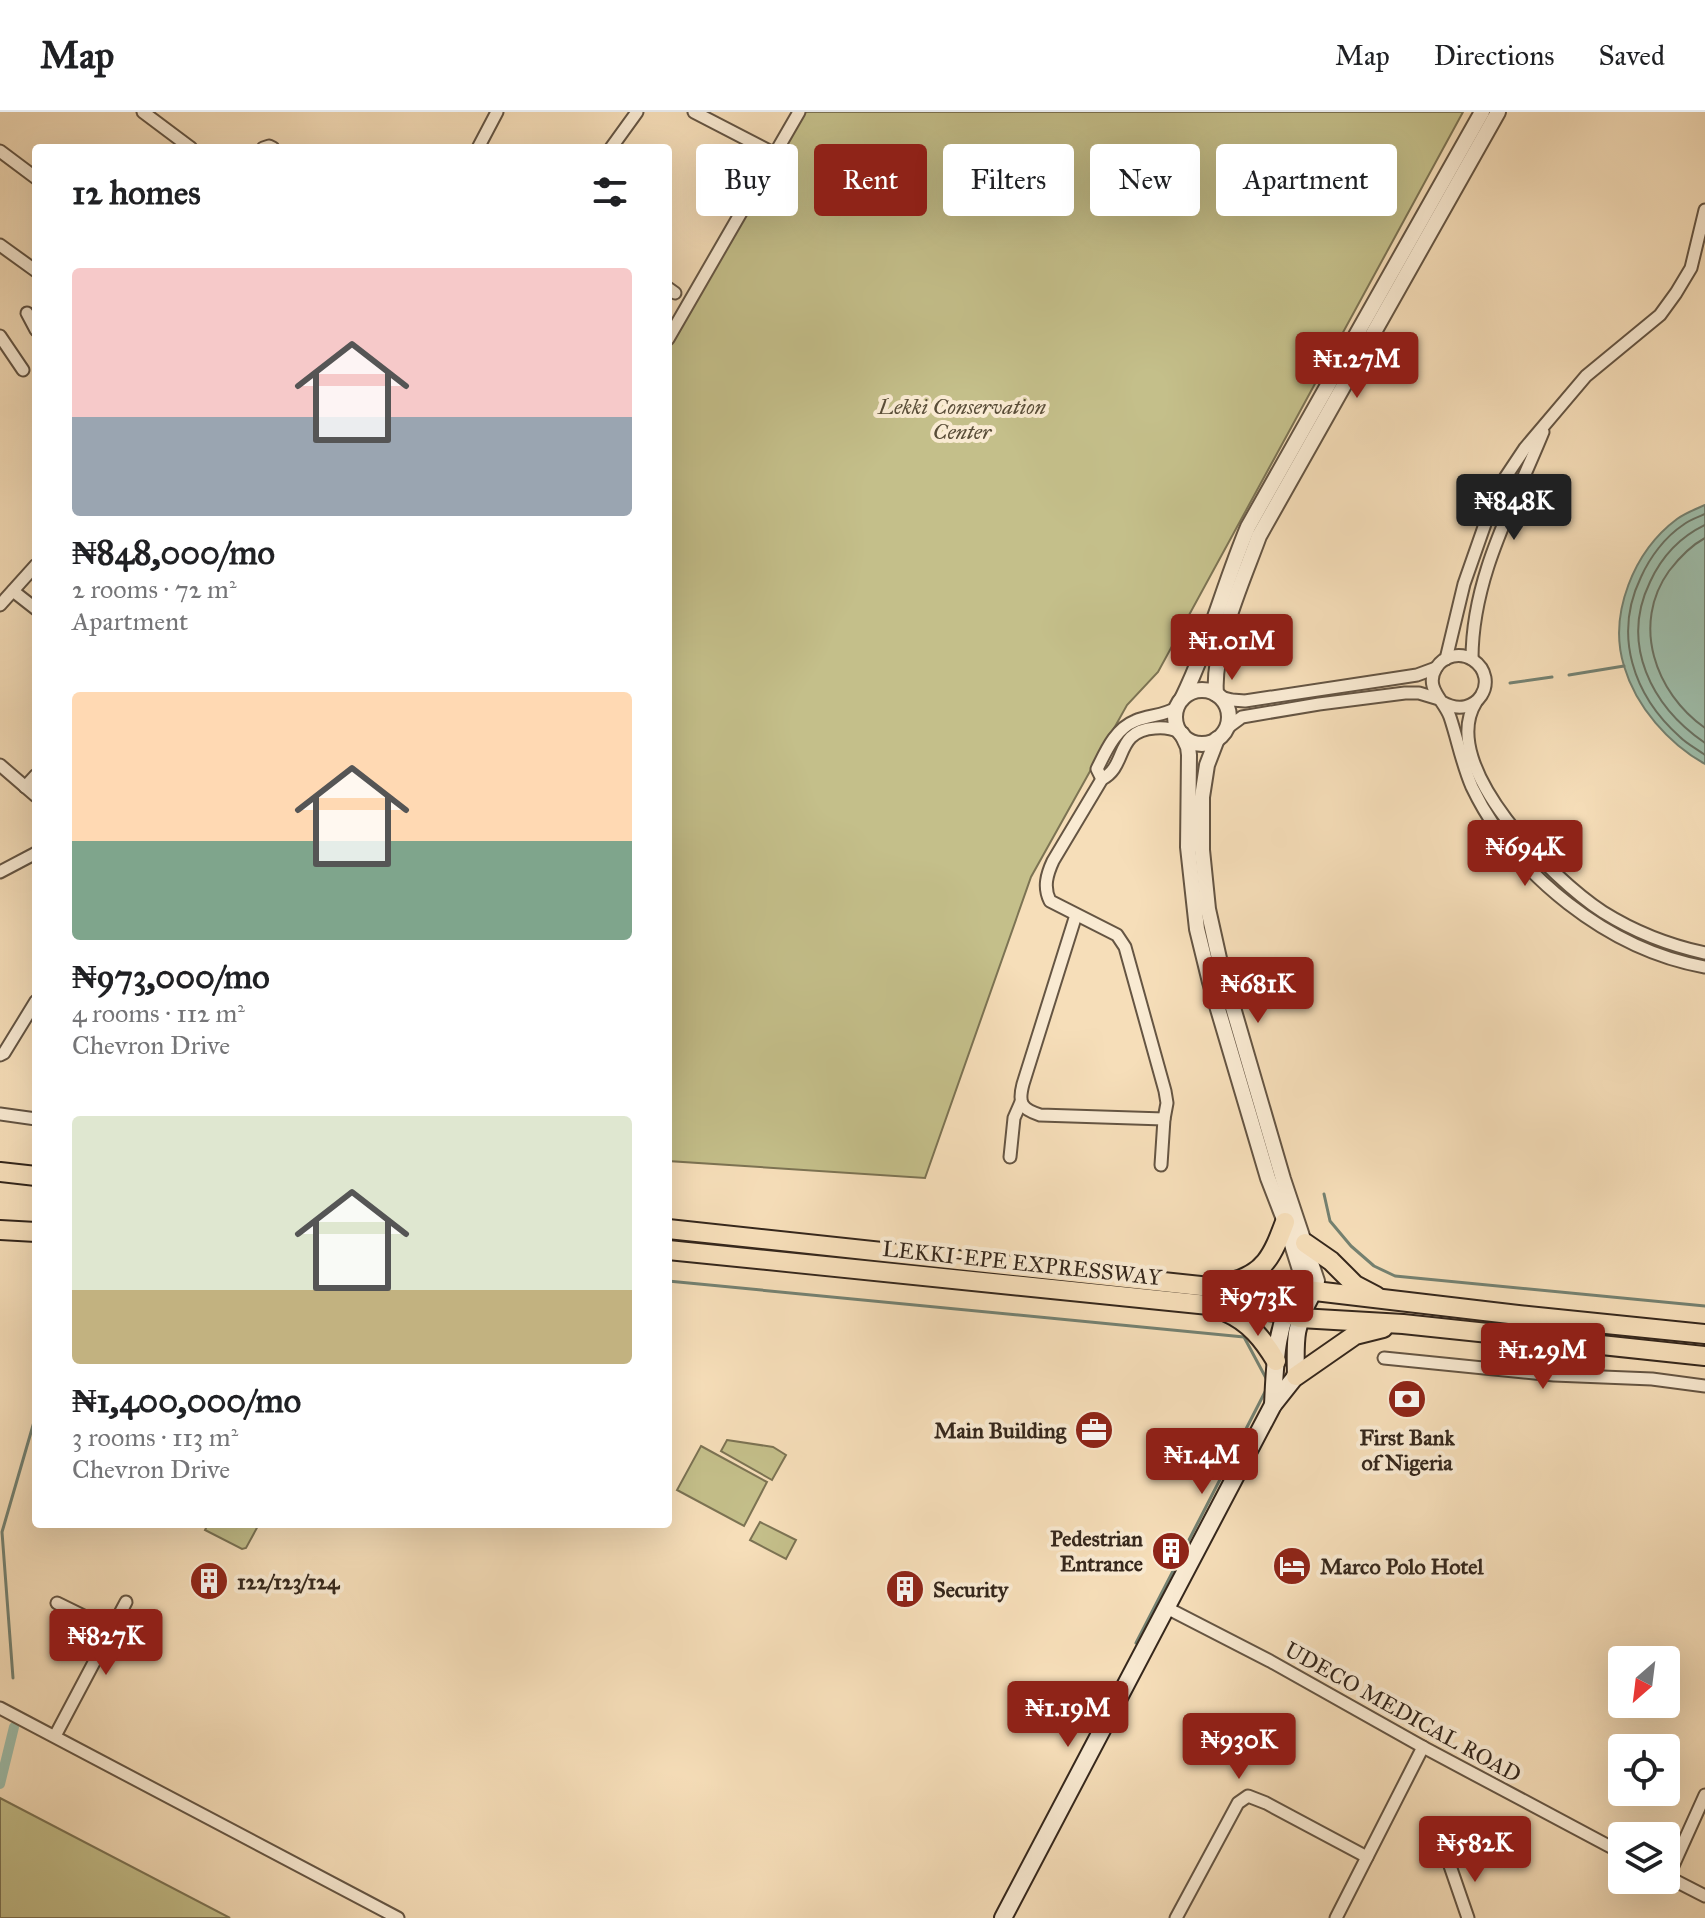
<!DOCTYPE html>
<html lang="en">
<head>
<meta charset="utf-8">
<style>
  body { margin:0; font-family:"IM FELL Great Primer",serif; background:#f2f2f2; color:#202124; height:100vh; display:flex; flex-direction:column; font-size:30px; white-space:nowrap }
  * { box-sizing:border-box; margin:0 }
  p { font-size:26px; color:#757577 }
  .icon { flex:none; width:44px; height:44px; fill:none; stroke:currentColor; stroke-width:2; stroke-linecap:round; stroke-linejoin:round }
  .map { position:relative; flex:1; overflow:hidden }
  .sheet { position:absolute; left:32px; top:32px; width:640px; height:1384px; display:flex; flex-direction:column; background:#fff; border-radius:8px; box-shadow:0 8px 32px #0002 }
  .sheet>* { flex:none }
  .guide { position:absolute; left:696px; top:32px; width:760px; height:72px; display:flex; gap:16px }
  .needle { width:52px; rotate:208deg }
  .buttons { position:absolute; left:1608px; top:1534px; display:grid; gap:16px }
  .buttons a { display:grid; place-items:center; width:72px; height:72px; border-radius:8px; background:#fff; box-shadow:0 8px 32px #0002; font-size:40px }
  .price { position:absolute; translate:-50% -68px; padding:0 18px; border-radius:8px; background:#8f2418; color:#fff; font-size:26px; line-height:52px; filter:drop-shadow(0 2px 4px #0008) }
  .price::after { content:''; position:absolute; left:50%; top:48px; width:24px; height:18px; margin-left:-12px; background:inherit; clip-path:polygon(0 0,100% 0,50% 100%) }
  .price.selected { background:#222; color:#fff }
  ul { padding:0; list-style:none }
  li { display:grid; align-content:center; gap:16px; height:424px; padding:0 40px }
  li span { display:grid; place-items:center; height:248px; border-radius:8px; color:#555 }
  li>.icon { margin-inline-start:auto }
  span .icon { width:144px; height:144px; fill:#fffc; stroke-width:1 }
  li b { font-size:34px }
  h2 { display:flex; justify-content:space-between; align-items:center; height:96px; padding:0 40px; font-size:34px }
  .chip { padding:0 28px; border-radius:8px; background:#fff; box-shadow:0 8px 32px #0002; font-size:28px; line-height:72px }
  .chip.selected { background:#8f2418; color:#fff }
  header { display:flex; align-items:center; gap:48px; box-sizing:border-box; height:112px; padding:0 40px; background:#fff; border-bottom:2px solid #e0e0e0 }
  header strong { font-size:38px }
  nav { display:flex; gap:44px; margin-inline-start:auto; font-size:28px }
  .map>svg:first-child { display:block }
</style>
</head>
<body>
<header>
<strong>Map</strong>
<nav><a>Map</a><a>Directions</a><a>Saved</a></nav>
</header>
<div class="map">
<svg width="1705" height="1806" viewBox="0 0 1705 1806">
  <rect width="100%" height="100%" fill="#f6deb9"/>
  <filter id="stains"><feTurbulence type="fractalNoise" baseFrequency=".0025" numOctaves="4"/><feColorMatrix values="0 0 0 0 .2 0 0 0 0 .09 0 0 0 0 .02 0 0 0 .5 -.17"/></filter>
  <radialGradient id="worn" r=".72"><stop offset=".6" stop-color="#630" stop-opacity="0"/><stop offset="1" stop-color="#630" stop-opacity=".3"/></radialGradient>
  <!-- green -->
  <g fill="#c4bf8a" stroke="#7c7353" stroke-width="2">
    <polygon points="804,0 1463,0 1158,560 1127,593 1031,765 925,1066 668,1049 668,230"/>
    <polygon points="727,1328 773,1335 786,1343 772,1368 721,1339"/>
    <polygon points="701,1334 767,1370 744,1414 677,1378"/>
    <polygon points="760,1410 796,1428 786,1447 750,1428"/>
    <polygon points="208,1412 259,1412 246,1436 242,1437 205,1418"/>
    <polygon points="0,1686 230,1806 0,1806"/>
  </g>
  <!-- water -->
  <path fill="#9ebdaa" stroke="#748171" stroke-width="2" d="M1705,393V652C1669,632 1636,595 1624,554C1608,502 1634,439 1677,407C1685,401 1696,397 1705,393Z"/>
  <g fill="none" stroke-linecap="round" stroke-linejoin="round">
    <!-- shore -->
    <g stroke="#6a7263" stroke-width="2">
      <path d="M1705,402C1698,405 1689,408 1683,413C1665,425 1650,445 1641,465C1613,523 1633,583 1680,625C1687,632 1697,637 1705,643"/>
      <path d="M1705,413C1680,425 1662,444 1650,470C1620,532 1651,594 1705,631"/>
      <path d="M1705,426C1690,434 1679,446 1669,459C1631,512 1655,581 1705,616"/>
    </g>
    <!-- stream -->
    <g stroke="#748171" stroke-width="3">
      <polyline points="1569,563 1624,554"/>
      <polyline points="1510,571 1552,565"/>
      <polyline points="1324,1082 1330,1109 1351,1134 1374,1154 1395,1164 1705,1194"/>
      <polyline points="668,1169 1244,1225 1267,1268"/>
      <polyline points="1136,1531 1266,1278"/>
      <polyline points="13,1566 2,1420 36,1303"/>
    </g>
    <!-- canal -->
    <polyline stroke="#9ebdaa" stroke-width="10" points="0,1672 14,1615"/>
    <!-- minor casing -->
    <g stroke="#655543" stroke-width="15">
      <g id="minor">
        <polyline points="143,0 191,36"/>
        <polyline points="694,0 775,42"/>
        <polyline points="263,36 269,34 273,36"/>
        <polyline points="478,36 497,0"/>
        <polyline points="611,36 637,0"/>
        <polyline points="0,39 36,66"/>
        <polyline points="0,133 36,159"/>
        <polyline points="668,176 675,181"/>
        <polyline points="27,201 36,218"/>
        <polyline points="0,224 23,258"/>
        <polyline points="668,227 799,0"/>
        <polyline points="13,479 36,497"/>
        <polyline points="0,493 36,453"/>
        <polyline points="1446,547 1464,472 1492,392 1505,366 1525,336 1586,264 1660,203 1676,181 1691,156 1705,98"/>
        <path d="M1472,547C1472,465 1513,394 1543,320"/>
        <polyline points="1220,585 1232,588 1245,589 1391,567 1417,563 1436,556"/>
        <path d="M1442,590C1477,610 1501,567 1473,548C1461,540 1444,543 1436,556C1424,576 1444,588 1450,605C1458,629 1462,652 1472,675C1514,763 1609,838 1705,855"/>
        <path d="M1476,590C1436,654 1554,768 1603,800C1635,820 1668,833 1705,841"/>
        <polyline points="1227,616 1242,605 1319,592 1405,581 1419,581 1439,587"/>
        <polyline points="0,653 36,684"/>
        <path d="M1102,667L1097,657C1106,639 1115,617 1135,609C1149,603 1164,604 1178,595"/>
        <polyline points="25,675 36,663"/>
        <polyline points="0,760 36,741"/>
        <path d="M1076,803L1023,972C1018,991 1021,997 1040,1003L1164,1007"/>
        <polyline points="0,943 4,941 36,889"/>
        <polyline points="0,1002 36,1007"/>
        <polyline points="1010,1045 1014,1006 1021,990"/>
        <path d="M1161,1053L1164,1007L1167,991L1165,979L1125,835L1117,823L1050,789C1043,775 1047,762 1053,749L1102,667C1128,654 1114,619 1155,616C1164,615 1171,616 1180,620"/>
        <polyline points="1384,1246 1554,1263 1652,1267 1705,1274"/>
        <polyline points="57,1491 112,1518"/>
        <polyline points="1165,1495 1270,1549 1423,1635 1622,1741"/>
        <polyline points="0,1596 398,1806"/>
        <polyline points="55,1624 126,1490"/>
        <polyline points="1448,1748 1468,1806"/>
        <polyline points="1666,1764 1705,1784"/>
        <polyline points="1668,1765 1705,1683"/>
        <polyline points="1176,1806 1238,1691 1248,1684 1266,1691 1367,1745"/>
        <polyline points="1336,1806 1423,1635"/>
      </g>
    </g>
    <!-- tertiary casing -->
    <g stroke="#655543" stroke-width="18">
      <g id="tertiary">
        <circle cx="1202" cy="605" r="27"/>
        <path d="M1216,582C1212,536 1243,468 1259,424L1498,0"/>
        <path d="M1182,587C1209,532 1224,472 1248,415L1482,0"/>
        <polyline points="1182,622 1188,635 1189,643 1188,735 1197,817 1210,870 1268,1066 1285,1110 1301,1161 1298,1177"/>
        <polyline points="1217,627 1207,653 1202,685 1202,738 1208,797 1220,851 1283,1067 1317,1169 1313,1180"/>
      </g>
    </g>
    <!-- secondary casing -->
    <g stroke="#35271c" stroke-width="20">
      <g id="secondary">
        <path d="M1273,1293C1275,1254 1275,1211 1298,1177"/>
        <path d="M1003,1806L1273,1293L1296,1264C1295,1226 1294,1215 1313,1180"/>
      </g>
    </g>
    <!-- trunk casing -->
    <g stroke="#35271c" stroke-width="22">
      <g id="trunk">
        <polyline points="0,1060 36,1064"/>
        <polyline points="668,1117 1210,1175 1298,1177 1518,1203 1705,1222"/>
        <polyline points="0,1118 36,1120"/>
        <polyline points="1305,1131 1331,1149 1355,1173 1376,1184"/>
        <polyline points="668,1138 1287,1201 1300,1206 1403,1212 1705,1244"/>
        <path d="M1228,1171C1265,1163 1273,1142 1285,1110"/>
        <path d="M1226,1200C1249,1210 1263,1227 1276,1249"/>
        <polyline points="1296,1264 1355,1223 1383,1216"/>
      </g>
    </g>
    <!-- minor -->
    <use href="#minor" stroke="#f9ead2" stroke-width="11"/>
    <!-- tertiary -->
    <use href="#tertiary" stroke="#f9ead2" stroke-width="14"/>
    <!-- secondary -->
    <use href="#secondary" stroke="#f9ead2" stroke-width="16"/>
    <!-- trunk -->
    <use href="#trunk" stroke="#f6deb9" stroke-width="18"/>
  </g>
  <!-- icons -->
  <defs>
    <g id="bank-disc" transform="scale(2)"><circle r="9.5" fill="#8f2418" stroke="#f9ead2"/><path d="M-6-4H6V4H-6ZM0-2.3a2.3 2.3 0 1 0 0 4.6a2.3 2.3 0 1 0 0-4.6Z" fill="#fff"/></g>
    <g id="office-disc" transform="scale(2)"><circle r="9.5" fill="#8f2418" stroke="#f9ead2"/><path d="M-6-3h4V-5.5h4V-3h4V5H-6ZM-1-4.5V-3h2v-1.5ZM-6 0V1H6V0Z" fill="#fff"/></g>
    <g id="building-disc" transform="scale(2)"><circle r="9.5" fill="#8f2418" stroke="#f9ead2"/><path d="M-4-6H4V6H1V3H-1V6H-4ZM-2.5-4.3h1.7v1.8h-1.7ZM.8-4.3h1.7v1.8H.8ZM-2.5-1h1.7V.8h-1.7ZM.8-1h1.7V.8H.8Z" fill="#fff"/></g>
    <g id="hotel-disc" transform="scale(2)"><circle r="9.5" fill="#8f2418" stroke="#f9ead2"/><path d="M-6-4.5h1.5V1H6V5H4.5V3h-9V5H-6ZM-4 0a1.8 1.8 0 1 1 3.6 0ZM.5 0V-2.5h3Q6-2.5 6 0Z" fill="#fff"/></g>
  </defs>
  <g fill-rule="evenodd">
    <use href="#bank-disc" x="1407" y="1287"/>
    <use href="#office-disc" x="1094" y="1318"/>
    <use href="#building-disc" x="1171" y="1439"/>
    <use href="#hotel-disc" x="1292" y="1454"/>
    <use href="#building-disc" x="209" y="1469"/>
    <use href="#building-disc" x="905" y="1477"/>
  </g>
  <g text-anchor="middle" dominant-baseline="central" stroke-width="8" stroke-linejoin="round" paint-order="stroke">
    <!-- park labels -->
    <g font-size="22" font-style="italic" fill="#594d38" stroke="#f9ead2">
      <text x="962" y="294">Lekki Conservation<tspan x="962" dy="25">Center</tspan></text>
    </g>
    <!-- street labels -->
    <g font-size="22" fill="#35271c" stroke="#f9ead2">
      <text transform="translate(1022 1151) rotate(6)">LEKKI-EPE EXPRESSWAY</text>
      <text transform="translate(1403 1600) rotate(29)">UDECO MEDICAL ROAD</text>
    </g>
    <!-- poi labels -->
    <g font-size="22" font-weight="bold" fill="#35271c" stroke="#f9ead2" text-anchor="start">
      <text x="1066" y="1318" text-anchor="end">Main Building</text>
      <text x="1407" y="1325" text-anchor="middle">First Bank<tspan x="1407" dy="25">of Nigeria</tspan></text>
      <text x="1143" y="1426" text-anchor="end">Pedestrian<tspan x="1143" dy="25">Entrance</tspan></text>
      <text x="1320" y="1454">Marco Polo Hotel</text>
      <text x="237" y="1469">122/123/124</text>
      <text x="933" y="1477">Security</text>
    </g>
  </g>
  <rect width="100%" height="100%" filter="url(#stains)"/>
  <rect width="100%" height="100%" fill="url(#worn)"/>
</svg>
<div class="buttons">
<a><svg class="needle" viewBox="-14 -14 28 28"><path d="M0-13l5 13h-10z" fill="#e53935"/><path d="M0 13l5-13h-10z" fill="#757577"/></svg></a>
<a><svg class="icon" aria-label="locate" viewBox="0 0 24 24"><circle cx="12" cy="12" r="6"/><path d="M12 2v4M12 18v4M2 12h4M18 12h4"/></svg></a>
<a><svg class="icon" aria-label="layers" viewBox="0 0 24 24"><path d="M12 4l9 5-9 5-9-5zM3 14l9 5 9-5"/></svg></a>
</div>
<b class="price" style="left:1357px;top:288px">₦1.27M</b>
<b class="price selected" style="left:1514px;top:430px">₦848K</b>
<b class="price" style="left:1232px;top:570px">₦1.01M</b>
<b class="price" style="left:1525px;top:776px">₦694K</b>
<b class="price" style="left:1258px;top:913px">₦681K</b>
<b class="price" style="left:1258px;top:1226px">₦973K</b>
<b class="price" style="left:1543px;top:1279px">₦1.29M</b>
<b class="price" style="left:1202px;top:1384px">₦1.4M</b>
<b class="price" style="left:106px;top:1565px">₦827K</b>
<b class="price" style="left:1068px;top:1637px">₦1.19M</b>
<b class="price" style="left:1239px;top:1669px">₦930K</b>
<b class="price" style="left:1475px;top:1772px">₦582K</b>
<div class="guide">
<a class="chip">Buy</a>
<a class="chip selected">Rent</a>
<a class="chip">Filters</a>
<a class="chip">New</a>
<a class="chip">Apartment</a>
</div>
<section class="sheet">
<h2>12 homes<svg class="icon" aria-label="filters" viewBox="0 0 24 24"><path d="M4 7h16M4 17h16"/><circle cx="9" cy="7" r="2"/><circle cx="15" cy="17" r="2"/></svg></h2>
<ul>
<li><span style="background:linear-gradient(#f6c9c9 60%,#9aa5b1 0)"><svg class="icon" aria-label="home" viewBox="0 0 24 24"><path d="M3 11l9-7 9 7M6 9v11h12V9"/></svg></span><div><b>₦848,000/mo</b><p>2 rooms · 72 m²</p><p>Apartment</p></div></li>
<li><span style="background:linear-gradient(#ffd9b3 60%,#7fa58c 0)"><svg class="icon" aria-label="home" viewBox="0 0 24 24"><path d="M3 11l9-7 9 7M6 9v11h12V9"/></svg></span><div><b>₦973,000/mo</b><p>4 rooms · 112 m²</p><p>Chevron Drive</p></div></li>
<li><span style="background:linear-gradient(#dfe7d0 70%,#c2b280 0)"><svg class="icon" aria-label="home" viewBox="0 0 24 24"><path d="M3 11l9-7 9 7M6 9v11h12V9"/></svg></span><div><b>₦1,400,000/mo</b><p>3 rooms · 113 m²</p><p>Chevron Drive</p></div></li>
</ul>
</section>
</div>
</body>
</html>
